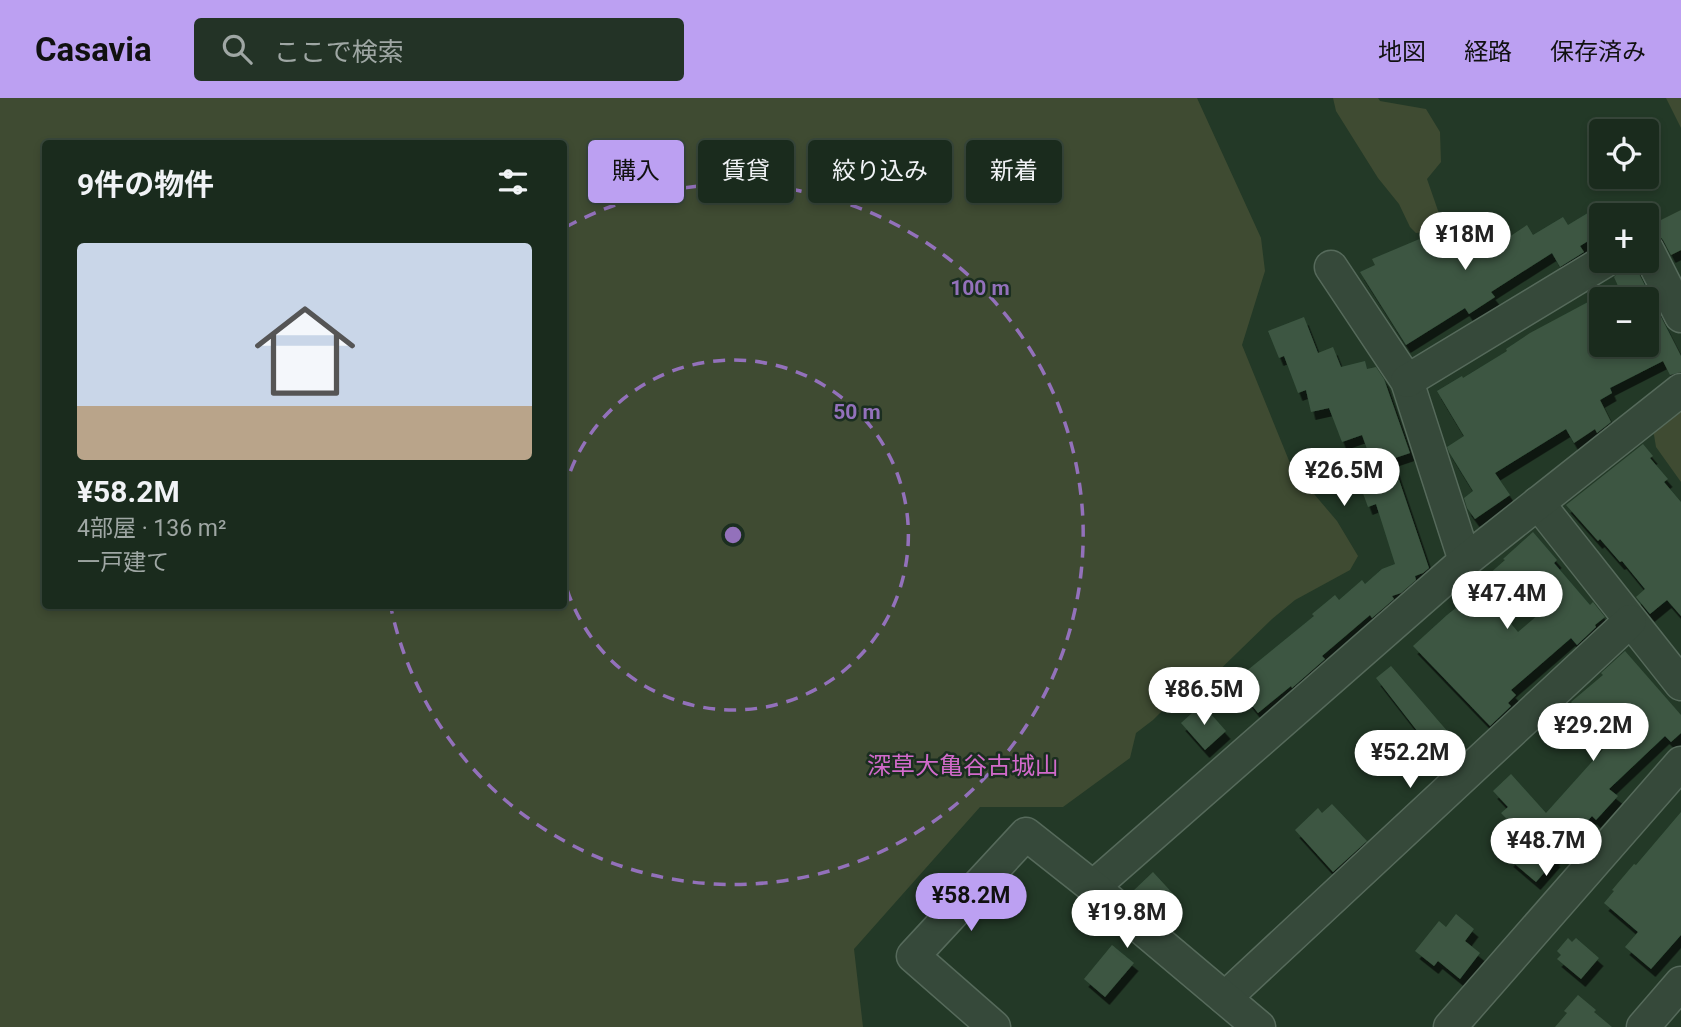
<!DOCTYPE html>
<html lang="ja">
<head>
<meta charset="utf-8">
<style>
  body { margin:0; font-family:Roboto,"Noto Sans JP",sans-serif; background:#233326; color:#f1f3f6; height:100vh; display:flex; flex-direction:column; font-size:26px; white-space:nowrap }
  * { box-sizing:border-box; margin:0 }
  p { font-size:23px; color:#9fa7a4 }
  .icon { flex:none; width:38px; height:38px; fill:none; stroke:currentColor; stroke-width:2; stroke-linecap:round; stroke-linejoin:round }
  .map { position:relative; flex:1; overflow:hidden }
  .details { position:absolute; left:42px; top:42px; width:525px; height:469px; display:flex; flex-direction:column; background:#1a2b1d; border-radius:7px; box-shadow:0 4px 10px #0003,0 0 0 2px #38473b }
  .details>* { flex:none }
  .top-card { position:absolute; left:588px; top:42px; width:665px; height:63px; display:flex; gap:14px }
  .controls { position:absolute; left:1589px; top:21px; display:grid; gap:14px }
  .controls a { display:grid; place-items:center; width:70px; height:70px; border-radius:7px; background:#1a2b1d; box-shadow:0 4px 10px #0003,0 0 0 2px #38473b; font-size:35px }
  .price { position:absolute; translate:-50% -60px; padding:0 16px; border-radius:24px; background:#fff; color:#222; font-size:23px; line-height:46px; filter:drop-shadow(0 2px 4px #0008) }
  .price::after { content:''; position:absolute; left:50%; top:42px; width:21px; height:16px; margin-left:-10px; background:inherit; clip-path:polygon(0 0,100% 0,50% 100%) }
  .price.on { background:#bca0f2; color:#111 }
  ul { padding:0; list-style:none }
  li { display:grid; align-content:center; gap:14px; height:371px; padding:0 35px }
  li span { display:grid; place-items:center; height:217px; border-radius:7px; color:#555 }
  li>.icon { margin-inline-start:auto }
  span .icon { width:126px; height:126px; fill:#fffc; stroke-width:1 }
  li b { font-size:30px }
  h2 { display:flex; justify-content:space-between; align-items:center; height:84px; padding:0 35px; font-size:30px }
  .chip { padding:0 24px; border-radius:7px; background:#1a2b1d; box-shadow:0 4px 10px #0003,0 0 0 2px #38473b; font-size:24px; line-height:63px }
  .chip.on { background:#bca0f2; color:#111 }
  header { display:flex; align-items:center; gap:42px; box-sizing:border-box; height:98px; padding:0 35px; background:#bca0f2; color:#111 }
  header strong { font-size:33px }
  nav { display:flex; gap:38px; margin-inline-start:auto; font-size:24px }
  .search { width:490px; height:63px; background:#233326; display:flex; align-items:center; gap:18px; box-sizing:border-box; padding:0 24px; border-radius:7px; color:#9fa7a4; font-size:26px }
  .map>svg:first-child { display:block }
</style>
</head>
<body>
<header>
<strong>Casavia</strong>
<div class="search"><svg class="icon" aria-label="search" viewBox="0 0 24 24"><circle cx="10" cy="10" r="6"/><path d="M15 15l6 6"/></svg>ここで検索</div>
<nav><a>地図</a><a>経路</a><a>保存済み</a></nav>
</header>
<div class="map">
<svg width="1681" height="929" viewBox="0 0 1681 929">
  <defs>
    <filter id="shadow"><feDropShadow dx="4.5" dy="8" stdDeviation="0" flood-color="#0009"/></filter>
  </defs>
  <rect width="100%" height="100%" fill="#233927"/>
  <!-- green -->
  <g fill="#3f4b32" fill-rule="evenodd">
    <path d="M0,0H1197L1261,140L1265,173L1242,247L1292,370L1337,423L1358,458L1350,472L1295,502L1272,521L1204,587L1171,604L1153,622L1136,635L1130,660L1063,709H980L854,851L863,929H0ZM46,46H564V508H46Z"/>
    <polygon points="1333,0 1378,0 1380,3 1426,11 1440,34 1441,64 1427,81 1443,127 1430,133 1416,135 1410,129 1399,106 1378,80 1336,13"/>
    <polygon points="1666,0 1681,0 1681,30"/>
    <polygon points="1681,306 1681,384 1656,349 1654,337 1648,328"/>
  </g>
  <!-- building -->
  <g fill="#3c5742" fill-rule="evenodd" filter="url(#shadow)">
    <polygon points="1601,107 1601,135 1580,148 1584,154 1560,169 1552,155 1491,194 1495,199 1469,216 1465,210 1406,247 1360,174 1375,167 1372,161 1429,137 1431,144 1445,134 1461,158 1466,155 1468,158 1497,140 1500,145 1527,127 1533,137 1563,119 1568,127"/>
    <polygon points="1681,112 1681,152 1671,157 1663,142 1658,136 1650,133 1647,129"/>
    <path d="M1633,164L1681,258V274L1670,277L1663,263L1610,290L1612,295L1600,302L1611,324L1597,335L1595,331L1574,345L1566,331L1495,375L1510,397L1475,421L1467,410L1464,400L1473,393L1449,354L1447,349L1464,338L1437,293L1462,278L1463,280L1507,253L1506,251L1530,235L1618,188L1614,179L1622,170ZM1601,201H1647V247H1601Z"/>
    <polygon points="1304,219 1318,255 1333,249 1341,269 1365,263 1367,271 1376,269 1384,281 1410,355 1392,361 1429,470 1423,475 1415,478 1416,482 1401,495 1392,498 1394,501 1372,520 1370,517 1322,558 1325,561 1292,590 1291,588 1258,615 1233,584 1314,518 1312,516 1335,497 1339,502 1362,482 1365,486 1382,471 1395,466 1376,406 1368,409 1357,379 1375,373 1362,337 1342,344 1329,310 1311,314 1306,292 1298,295 1284,258 1279,260 1268,233"/>
    <polygon points="1643,346 1653,358 1650,360 1668,381 1664,384 1681,404 1681,518 1667,502 1650,516 1636,499 1645,491 1622,463 1620,464 1600,441 1598,443 1566,407"/>
    <polygon points="1533,434 1557,462 1554,465 1590,507 1593,504 1605,519 1595,527 1596,529 1577,547 1571,540 1511,592 1516,597 1508,605 1511,608 1490,628 1413,548 1447,517 1481,490 1518,534 1545,511 1519,479 1494,500 1480,484 1505,462 1503,461"/>
    <polygon points="1625,553 1681,617 1681,635 1671,644 1665,638 1609,691 1618,698 1596,722 1592,718 1554,760 1556,761 1536,784 1509,761 1518,751 1514,748 1523,738 1501,715 1508,709 1493,693 1511,676 1546,715 1607,647 1571,604 1603,577 1601,575"/>
    <polygon points="1391,568 1455,642 1448,648 1457,658 1441,672 1412,639 1418,634 1376,580"/>
    <polygon points="1202,606 1226,633 1205,652 1181,625"/>
    <polygon points="1332,706 1367,743 1333,774 1295,732 1318,710 1322,715"/>
    <polygon points="1681,714 1681,837 1651,871 1625,849 1638,834 1604,805 1614,793 1612,792 1634,766 1636,767"/>
    <polygon points="1153,774 1176,799 1168,806 1176,815 1165,825 1146,810 1132,794"/>
    <polygon points="1456,816 1474,831 1465,843 1480,855 1460,881 1438,863 1434,868 1415,853 1439,823 1446,829"/>
    <polygon points="1568,840 1572,844 1576,840 1599,860 1581,881 1557,861 1561,857 1557,853"/>
    <polygon points="1112,847 1134,865 1105,899 1084,881"/>
    <polygon points="1578,897 1596,912 1594,914 1612,929 1555,929 1567,915 1564,913"/>
  </g>
  <g fill="none" stroke-linecap="round" stroke-linejoin="round">
    <!-- minor casing -->
    <g stroke="#566a5b" stroke-width="35">
      <g id="minor">
        <polyline points="1647,151 1681,218"/>
        <polyline points="1331,169 1407,283 1465,463"/>
        <polyline points="1407,283 1605,163"/>
        <polyline points="1538,405 1681,586"/>
        <polyline points="1093,789 1465,463 1681,292"/>
        <polyline points="1225,900 1630,523"/>
        <polyline points="994,929 913,858 1026,736 1093,789 1259,929"/>
        <polyline points="1450,929 1681,665"/>
        <polyline points="1643,929 1681,885"/>
      </g>
    </g>
    <!-- minor -->
    <use href="#minor" stroke="#36493a" stroke-width="32"/>
  </g>
  <!-- distance rings -->
  <g fill="none" stroke="#9371bb" stroke-width="3.5" stroke-dasharray="12 9">
    <path d="M564 393A175 175 0 1 1 564 481"/>
    <path d="M566 129A350 350 0 1 1 391 510"/>
  </g>
  <g text-anchor="middle" dominant-baseline="central" stroke-width="5" stroke-linejoin="round" paint-order="stroke">
    <!-- neighbourhood labels -->
    <g font-size="24" fill="#d16aca" stroke="#1b2e20">
      <text x="963" y="668">深草大亀谷古城山</text>
    </g>
  </g>
  <circle cx="733" cy="437" r="10" fill="#9371bb" stroke="#1b2e20" stroke-width="3.5"/>
  <g font-size="21" text-anchor="middle" font-weight="bold" fill="#9371bb" stroke="#1b2e20" stroke-width="5" stroke-linejoin="round" paint-order="stroke">
    <text x="980" y="197">100 m</text>
    <text x="857" y="321">50 m</text>
  </g>
</svg>
<div class="controls">
<a><svg class="icon" aria-label="locate" viewBox="0 0 24 24"><circle cx="12" cy="12" r="6"/><path d="M12 2v4M12 18v4M2 12h4M18 12h4"/></svg></a>
<a>+</a>
<a>−</a>
</div>
<b class="price" style="left:1465px;top:174px">¥18M</b>
<b class="price" style="left:1344px;top:410px">¥26.5M</b>
<b class="price" style="left:1507px;top:533px">¥47.4M</b>
<b class="price" style="left:1204px;top:629px">¥86.5M</b>
<b class="price" style="left:1593px;top:665px">¥29.2M</b>
<b class="price" style="left:1410px;top:692px">¥52.2M</b>
<b class="price" style="left:1546px;top:780px">¥48.7M</b>
<b class="price on" style="left:971px;top:835px">¥58.2M</b>
<b class="price" style="left:1127px;top:852px">¥19.8M</b>
<div class="top-card">
<a class="chip on">購入</a>
<a class="chip">賃貸</a>
<a class="chip">絞り込み</a>
<a class="chip">新着</a>
</div>
<section class="details">
<h2>9件の物件<svg class="icon" aria-label="filters" viewBox="0 0 24 24"><path d="M4 7h16M4 17h16"/><circle cx="9" cy="7" r="2"/><circle cx="15" cy="17" r="2"/></svg></h2>
<ul>
<li><span style="background:linear-gradient(#c9d6e8 75%,#b9a48a 0)"><svg class="icon" aria-label="home" viewBox="0 0 24 24"><path d="M3 11l9-7 9 7M6 9v11h12V9"/></svg></span><div><b>¥58.2M</b><p>4部屋 · 136 m²</p><p>一戸建て</p></div></li>
</ul>
</section>
</div>
</body>
</html>
